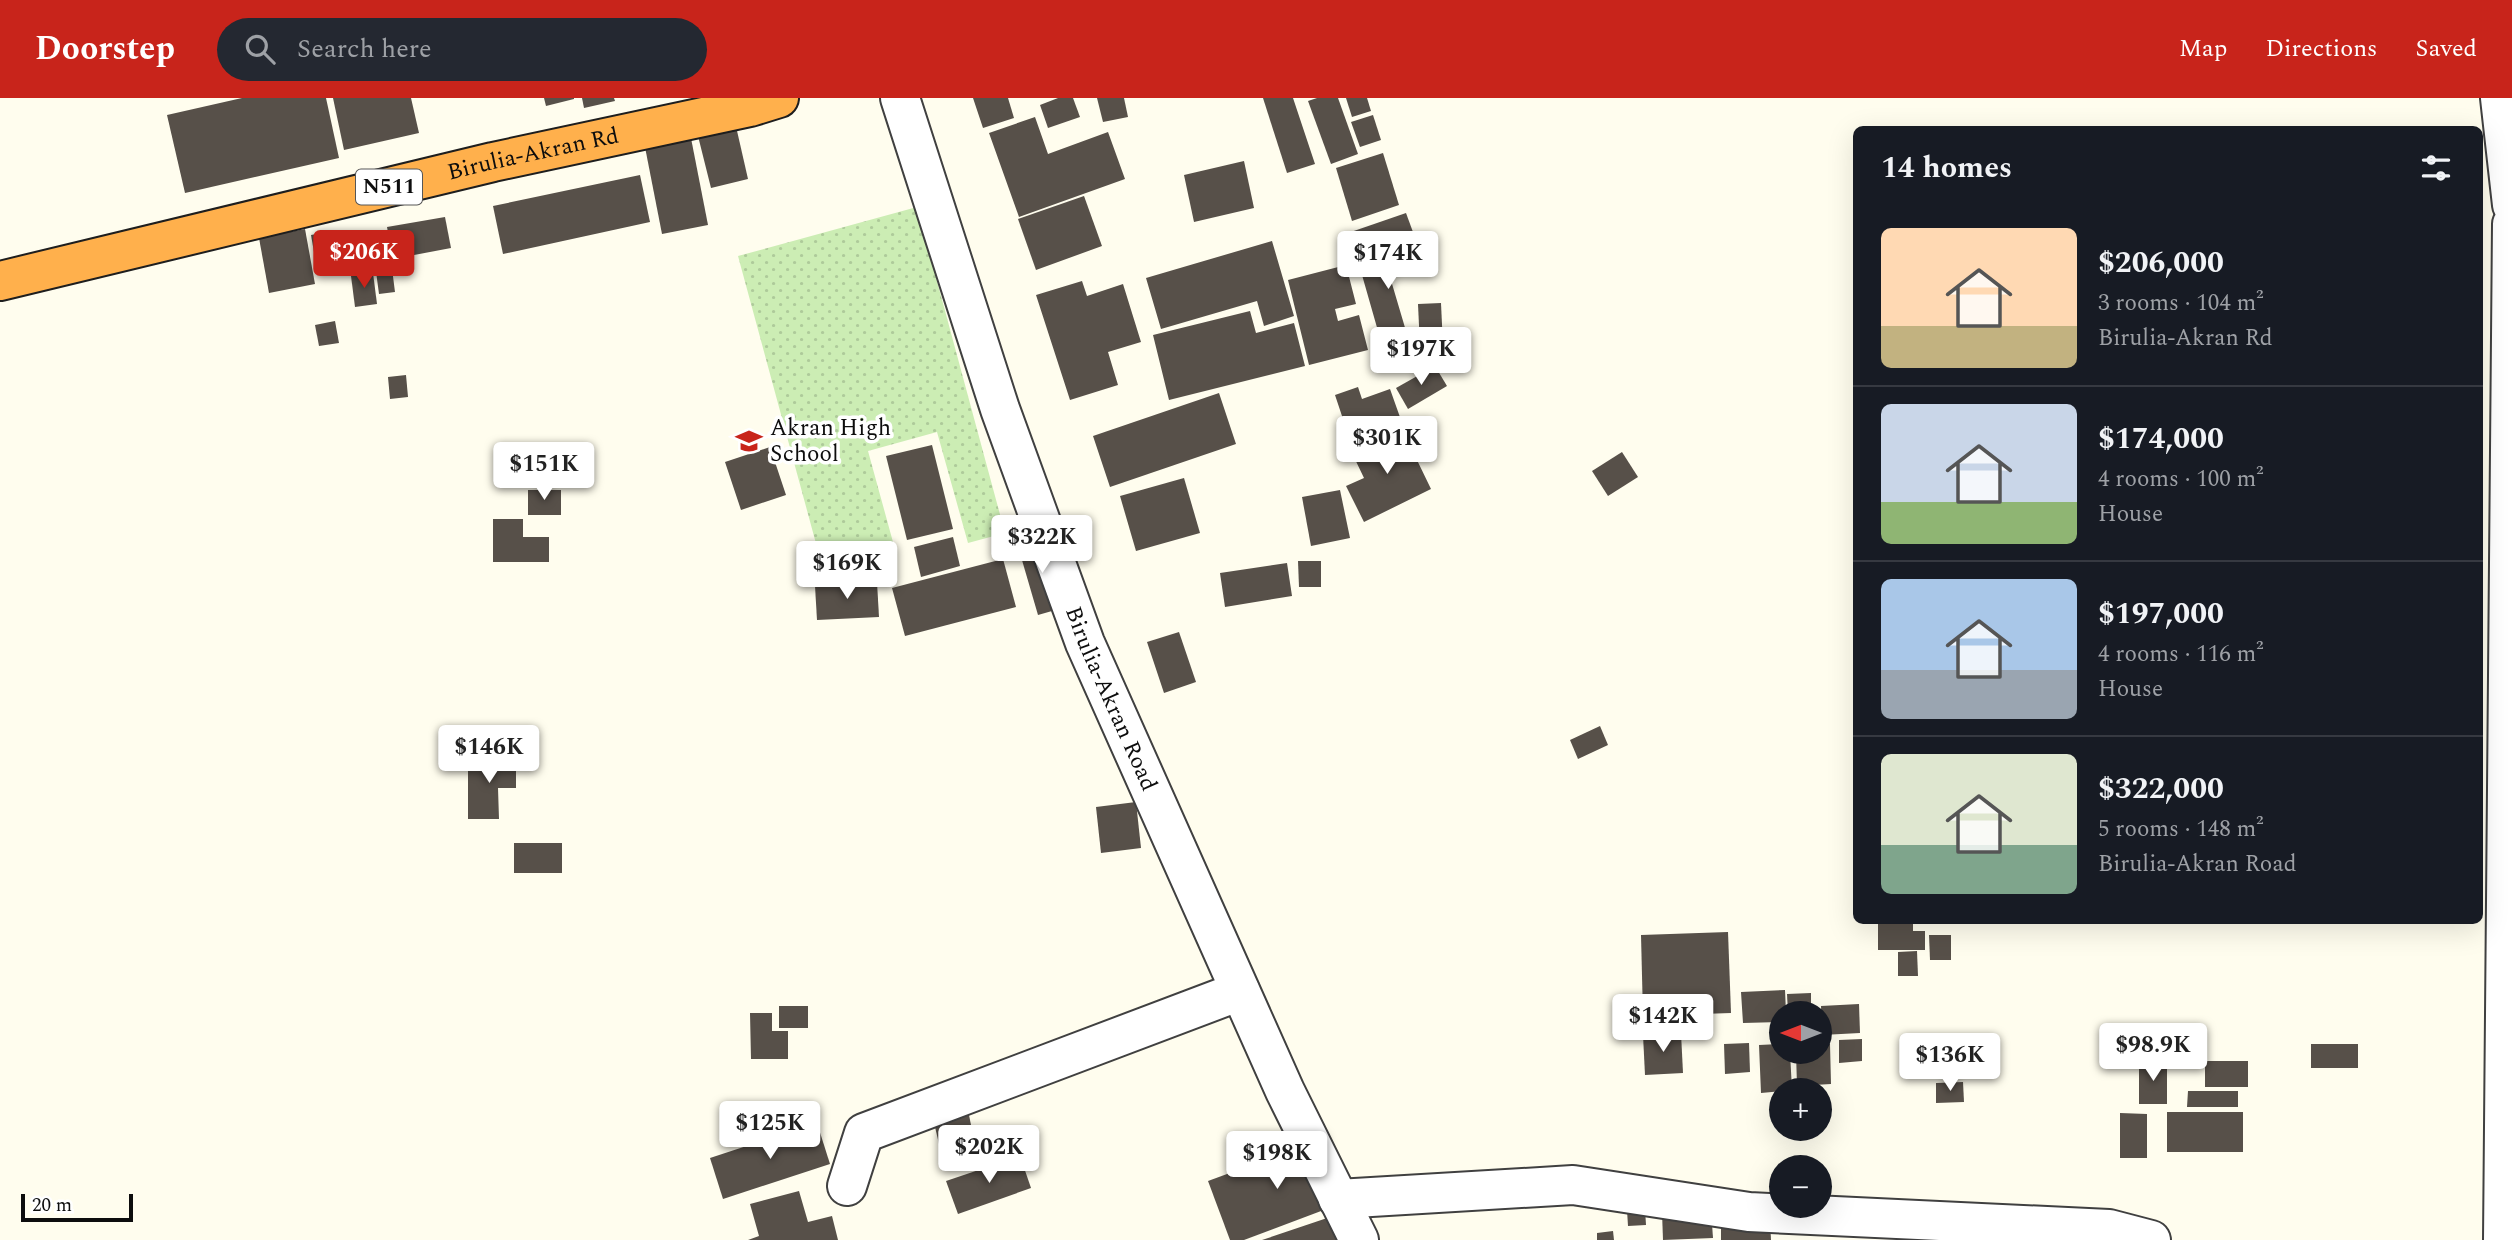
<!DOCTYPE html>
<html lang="en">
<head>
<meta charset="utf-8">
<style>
  body { margin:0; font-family:Spectral,serif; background:#242831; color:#f1f3f6; height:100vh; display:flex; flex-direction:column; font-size:26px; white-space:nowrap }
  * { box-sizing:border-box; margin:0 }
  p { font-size:23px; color:#9ea1a6 }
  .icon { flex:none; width:38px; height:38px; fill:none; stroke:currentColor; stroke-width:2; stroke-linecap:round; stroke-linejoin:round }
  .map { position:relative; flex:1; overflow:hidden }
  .panel { position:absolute; left:1853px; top:28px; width:630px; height:798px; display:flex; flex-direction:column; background:#171b24; border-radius:10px; box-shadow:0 7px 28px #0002 }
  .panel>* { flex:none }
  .needle { width:46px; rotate:270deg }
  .tools { position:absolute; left:1769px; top:903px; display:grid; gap:14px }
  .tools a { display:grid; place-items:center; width:63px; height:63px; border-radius:50%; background:#171b24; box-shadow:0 7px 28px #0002; font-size:35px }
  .scale { position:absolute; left:21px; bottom:18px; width:112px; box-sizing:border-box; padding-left:7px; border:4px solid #0d0d0d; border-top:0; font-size:19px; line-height:24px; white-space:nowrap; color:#0d0d0d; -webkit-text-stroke:5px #fff; paint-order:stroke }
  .price { position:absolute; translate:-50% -60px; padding:0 16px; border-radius:7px; background:#fff; color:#222; font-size:23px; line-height:46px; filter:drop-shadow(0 2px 4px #0008) }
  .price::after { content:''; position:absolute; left:50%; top:42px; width:21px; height:16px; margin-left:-10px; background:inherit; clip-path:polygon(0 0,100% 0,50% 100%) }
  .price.current { background:#c8241b; color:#fff }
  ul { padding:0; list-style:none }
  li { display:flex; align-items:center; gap:21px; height:175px; padding:0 28px }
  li+li { border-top:2px solid #363941 }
  li span { display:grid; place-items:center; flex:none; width:196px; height:140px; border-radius:10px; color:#555 }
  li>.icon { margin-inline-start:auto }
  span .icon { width:84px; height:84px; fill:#fffc; stroke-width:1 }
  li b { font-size:30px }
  h2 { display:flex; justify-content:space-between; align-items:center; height:84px; padding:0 28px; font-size:30px }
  header { display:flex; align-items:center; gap:42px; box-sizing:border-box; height:98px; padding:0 35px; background:#c8241b; color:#fff }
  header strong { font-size:33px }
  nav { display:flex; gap:38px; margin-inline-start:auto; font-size:24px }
  .search { width:490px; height:63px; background:#242831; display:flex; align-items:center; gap:18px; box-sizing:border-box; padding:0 24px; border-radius:38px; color:#9ea1a6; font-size:26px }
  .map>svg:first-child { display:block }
</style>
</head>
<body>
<header>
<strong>Doorstep</strong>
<div class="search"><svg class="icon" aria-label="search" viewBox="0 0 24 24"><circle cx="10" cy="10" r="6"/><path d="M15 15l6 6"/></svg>Search here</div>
<nav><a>Map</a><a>Directions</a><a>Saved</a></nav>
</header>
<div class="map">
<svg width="2512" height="1142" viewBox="0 0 2512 1142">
  <defs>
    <pattern id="park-dots" width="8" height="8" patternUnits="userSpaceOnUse" patternTransform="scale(1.75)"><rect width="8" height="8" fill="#ccedb4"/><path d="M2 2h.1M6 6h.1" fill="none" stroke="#aeca9a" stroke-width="1.8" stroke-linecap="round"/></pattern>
  </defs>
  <rect width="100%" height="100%" fill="#fffdee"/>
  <!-- park -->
  <polygon fill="url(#park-dots)" points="917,109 1005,435 968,445 937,334 868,353 896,455 824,475 738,158"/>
  <!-- building -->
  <g fill="#575049">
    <polygon points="242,0 326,0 339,60 185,95 167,17"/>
    <polygon points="333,0 411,0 419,35 344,52"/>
    <polygon points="544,0 574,0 574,1 546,8"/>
    <polygon points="582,0 614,0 615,3 584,10"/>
    <polygon points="973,0 1008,0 1014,20 983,30"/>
    <polygon points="1058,0 1073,0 1080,19 1048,30 1040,7"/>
    <polygon points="1097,0 1124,0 1128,19 1103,24"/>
    <polygon points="1263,0 1293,0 1315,66 1287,75"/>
    <polygon points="1317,0 1338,0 1358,56 1331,66 1308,3"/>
    <polygon points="1346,0 1367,0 1371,13 1352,19"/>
    <polygon points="1373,17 1381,42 1360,49 1351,24"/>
    <polygon points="1035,19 1048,56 1108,34 1125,81 1019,119 989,35"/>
    <polygon points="735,24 748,81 711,90 697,34"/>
    <polygon points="690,35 708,127 662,136 644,44"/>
    <polygon points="1383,55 1399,107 1352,123 1336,70"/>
    <polygon points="1244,63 1254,110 1194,124 1184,77"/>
    <polygon points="640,77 650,124 503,156 493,108"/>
    <polygon points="1084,98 1102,148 1036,172 1018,121"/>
    <polygon points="1406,115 1417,145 1358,166 1348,135"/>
    <polygon points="445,119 451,150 393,161 387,129"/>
    <polygon points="305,131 315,186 269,195 259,140"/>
    <polygon points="338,132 341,149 314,154 311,137"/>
    <polygon points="388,139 395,194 379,196 375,166 349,169 345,144"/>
    <polygon points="1272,143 1294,218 1264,228 1257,203 1161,231 1146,180"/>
    <polygon points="1418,153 1423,169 1390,179 1406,233 1380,240 1360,170"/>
    <polygon points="1346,167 1356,206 1335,211 1338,223 1359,217 1368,252 1309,267 1288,182"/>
    <polygon points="373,175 377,206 355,209 351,178"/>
    <polygon points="1082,183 1087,198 1123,186 1141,244 1108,254 1118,287 1070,302 1036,197"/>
    <polygon points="1441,205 1443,248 1420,249 1418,206"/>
    <polygon points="1250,213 1256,235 1294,225 1305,268 1169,302 1153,237"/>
    <polygon points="335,223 339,245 319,248 315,227"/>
    <polygon points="1435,268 1447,288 1408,311 1396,290"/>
    <polygon points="406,277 408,299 390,301 388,279"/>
    <polygon points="1358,289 1362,301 1390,291 1401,322 1349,339 1335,297"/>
    <polygon points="1219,295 1236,346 1110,389 1093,338"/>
    <polygon points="1402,331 1431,391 1364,424 1346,388 1364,380 1352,355"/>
    <polygon points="932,347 953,431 907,442 886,358"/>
    <polygon points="770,349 786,397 741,412 725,364"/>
    <polygon points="1622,354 1638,379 1608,398 1592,373"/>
    <polygon points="1184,380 1200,435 1136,453 1120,398"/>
    <rect x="528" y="392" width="33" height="25"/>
    <polygon points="1340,392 1350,440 1311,448 1302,399"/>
    <polygon points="493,421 523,421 523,439 549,439 549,464 493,464"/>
    <polygon points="1045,437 1066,509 1038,517 1017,445"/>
    <polygon points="953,439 960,468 921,479 914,449"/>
    <polygon points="1003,461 1016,509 905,538 892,490"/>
    <polygon points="1298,463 1321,463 1321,489 1299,489"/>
    <polygon points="1287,465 1292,498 1225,509 1220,475"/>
    <polygon points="877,484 879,519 817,522 815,488"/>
    <polygon points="1179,534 1196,584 1164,595 1147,544"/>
    <polygon points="1600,628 1608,647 1578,661 1570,642"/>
    <polygon points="468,660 516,660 516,690 498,690 499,721 468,721"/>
    <polygon points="1136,704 1141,750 1101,755 1096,709"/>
    <rect x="514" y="745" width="48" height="30"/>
    <polygon points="1898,822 1913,822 1913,833 1925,833 1925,852 1878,852 1878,826 1898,826"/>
    <polygon points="1728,834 1731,915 1643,918 1641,837"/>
    <polygon points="1929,837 1951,837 1951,862 1930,862"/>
    <polygon points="1917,853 1918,878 1898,878 1898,854"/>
    <polygon points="1785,892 1786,915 1782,915 1782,924 1743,925 1741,894"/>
    <polygon points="1811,895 1811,915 1788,915 1787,896"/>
    <polygon points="1859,906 1860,935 1822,937 1821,908"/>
    <rect x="779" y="908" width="29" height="22"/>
    <polygon points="750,915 772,915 772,933 788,933 788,961 751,961"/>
    <polygon points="1681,935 1683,975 1645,977 1643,937"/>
    <polygon points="1862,941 1862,963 1839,965 1839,942"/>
    <polygon points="1749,945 1750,974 1725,976 1724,946"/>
    <polygon points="1782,946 1782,954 1790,954 1792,992 1761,995 1759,947"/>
    <polygon points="1830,946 1831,986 1797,988 1796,954 1820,954 1820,947"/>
    <rect x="2311" y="946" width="47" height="24"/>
    <rect x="2205" y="963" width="43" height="26"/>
    <rect x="2139" y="964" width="28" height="42"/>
    <polygon points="1963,984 1964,1004 1936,1005 1936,985"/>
    <polygon points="2188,993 2238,993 2238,1009 2187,1009"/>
    <polygon points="967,1007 973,1037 939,1046 932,1016"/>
    <rect x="2167" y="1014" width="76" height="40"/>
    <polygon points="2120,1015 2147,1016 2147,1060 2120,1060"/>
    <polygon points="817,1025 830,1066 723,1101 710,1060"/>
    <polygon points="1322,1041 1345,1104 1244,1142 1230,1142 1208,1083"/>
    <polygon points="1020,1058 1031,1090 958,1116 946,1083"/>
    <polygon points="799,1093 808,1124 832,1118 838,1142 748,1142 759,1138 750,1106"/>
    <polygon points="1645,1111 1646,1127 1628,1128 1627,1112"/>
    <polygon points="1711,1112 1713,1140 1663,1142 1662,1114"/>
    <polygon points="1345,1114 1354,1142 1262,1142"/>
    <polygon points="1770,1122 1771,1142 1721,1142 1721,1124"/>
    <polygon points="1613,1133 1614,1142 1597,1142 1597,1135"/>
  </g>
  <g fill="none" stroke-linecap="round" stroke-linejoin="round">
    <!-- minor casing -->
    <g stroke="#404040" stroke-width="42">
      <g id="minor">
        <path id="s1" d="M900,0L1000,311L1085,545L1285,993L1359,1142"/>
        <polyline points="2500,0 2512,107"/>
        <polyline points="847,1088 864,1035 1240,893"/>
        <polyline points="1338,1101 1573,1087 1749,1114 2109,1131 2151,1142"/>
        <polyline points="2503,1142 2512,126"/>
      </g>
    </g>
    <!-- highway casing -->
    <g stroke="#1e1e1e" stroke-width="42">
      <g id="highway">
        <path id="s2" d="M0,183L493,64L750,9L779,0"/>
      </g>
    </g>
    <!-- minor -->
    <use href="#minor" stroke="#fff" stroke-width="38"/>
    <!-- highway -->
    <use href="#highway" stroke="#ffb04c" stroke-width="38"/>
  </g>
  <!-- icons -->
  <defs>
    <g id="school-bare" transform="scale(2.1)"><path d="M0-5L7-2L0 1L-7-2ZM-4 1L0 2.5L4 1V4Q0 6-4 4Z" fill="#c8241b" stroke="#fff" stroke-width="2.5" paint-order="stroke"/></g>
  </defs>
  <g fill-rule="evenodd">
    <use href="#school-bare" x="749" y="343"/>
  </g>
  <g text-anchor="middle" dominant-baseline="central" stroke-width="7" stroke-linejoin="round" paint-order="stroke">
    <!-- shield labels -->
    <rect fill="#fff" stroke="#565656" stroke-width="2" x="356" y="71.5" width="66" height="35" rx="5"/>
    <g font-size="21" font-weight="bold" fill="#0d0d0d">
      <text x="389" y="89">N511</text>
    </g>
    <!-- street labels -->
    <g font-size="23" fill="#0d0d0d" stroke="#fff">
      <text stroke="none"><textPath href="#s2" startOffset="548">Birulia-Akran Rd</textPath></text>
      <text stroke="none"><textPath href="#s1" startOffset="637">Birulia-Akran Road</textPath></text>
    </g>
    <!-- poi labels -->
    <g font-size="23" fill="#0d0d0d" stroke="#fff" text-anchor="start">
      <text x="770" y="330">Akran High<tspan x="770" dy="26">School</tspan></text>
    </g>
  </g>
</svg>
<div class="tools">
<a><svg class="needle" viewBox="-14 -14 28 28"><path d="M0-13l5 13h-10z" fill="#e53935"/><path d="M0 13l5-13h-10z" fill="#9ea1a6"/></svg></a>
<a>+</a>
<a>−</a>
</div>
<div class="scale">20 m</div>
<b class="price current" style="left:364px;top:192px">$206K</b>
<b class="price" style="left:1388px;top:193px">$174K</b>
<b class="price" style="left:1421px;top:289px">$197K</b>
<b class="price" style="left:1387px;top:378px">$301K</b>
<b class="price" style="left:544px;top:404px">$151K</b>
<b class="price" style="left:1042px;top:477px">$322K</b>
<b class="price" style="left:847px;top:503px">$169K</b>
<b class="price" style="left:489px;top:687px">$146K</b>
<b class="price" style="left:1663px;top:956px">$142K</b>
<b class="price" style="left:2153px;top:985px">$98.9K</b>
<b class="price" style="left:1950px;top:995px">$136K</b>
<b class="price" style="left:770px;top:1063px">$125K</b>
<b class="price" style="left:989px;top:1087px">$202K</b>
<b class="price" style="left:1277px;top:1093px">$198K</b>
<section class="panel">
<h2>14 homes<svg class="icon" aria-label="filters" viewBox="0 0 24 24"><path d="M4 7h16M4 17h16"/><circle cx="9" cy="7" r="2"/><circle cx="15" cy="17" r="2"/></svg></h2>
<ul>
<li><span style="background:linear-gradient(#ffd9b3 70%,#c2b280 0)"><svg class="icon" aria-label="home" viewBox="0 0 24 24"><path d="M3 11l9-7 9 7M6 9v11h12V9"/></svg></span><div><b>$206,000</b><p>3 rooms · 104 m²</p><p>Birulia-Akran Rd</p></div></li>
<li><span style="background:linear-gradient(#c9d6e8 70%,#8fb573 0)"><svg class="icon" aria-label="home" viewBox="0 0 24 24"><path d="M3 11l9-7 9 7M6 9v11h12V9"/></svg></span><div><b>$174,000</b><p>4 rooms · 100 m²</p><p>House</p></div></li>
<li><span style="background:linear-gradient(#a9c7e8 65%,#9aa5b1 0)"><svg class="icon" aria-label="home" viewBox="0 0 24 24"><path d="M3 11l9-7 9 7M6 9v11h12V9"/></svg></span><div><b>$197,000</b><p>4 rooms · 116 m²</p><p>House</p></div></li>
<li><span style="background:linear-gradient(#dfe7d0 65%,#7fa58c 0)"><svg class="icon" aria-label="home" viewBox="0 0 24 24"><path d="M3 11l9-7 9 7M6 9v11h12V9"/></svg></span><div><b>$322,000</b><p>5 rooms · 148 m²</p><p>Birulia-Akran Road</p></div></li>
</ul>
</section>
</div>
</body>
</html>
